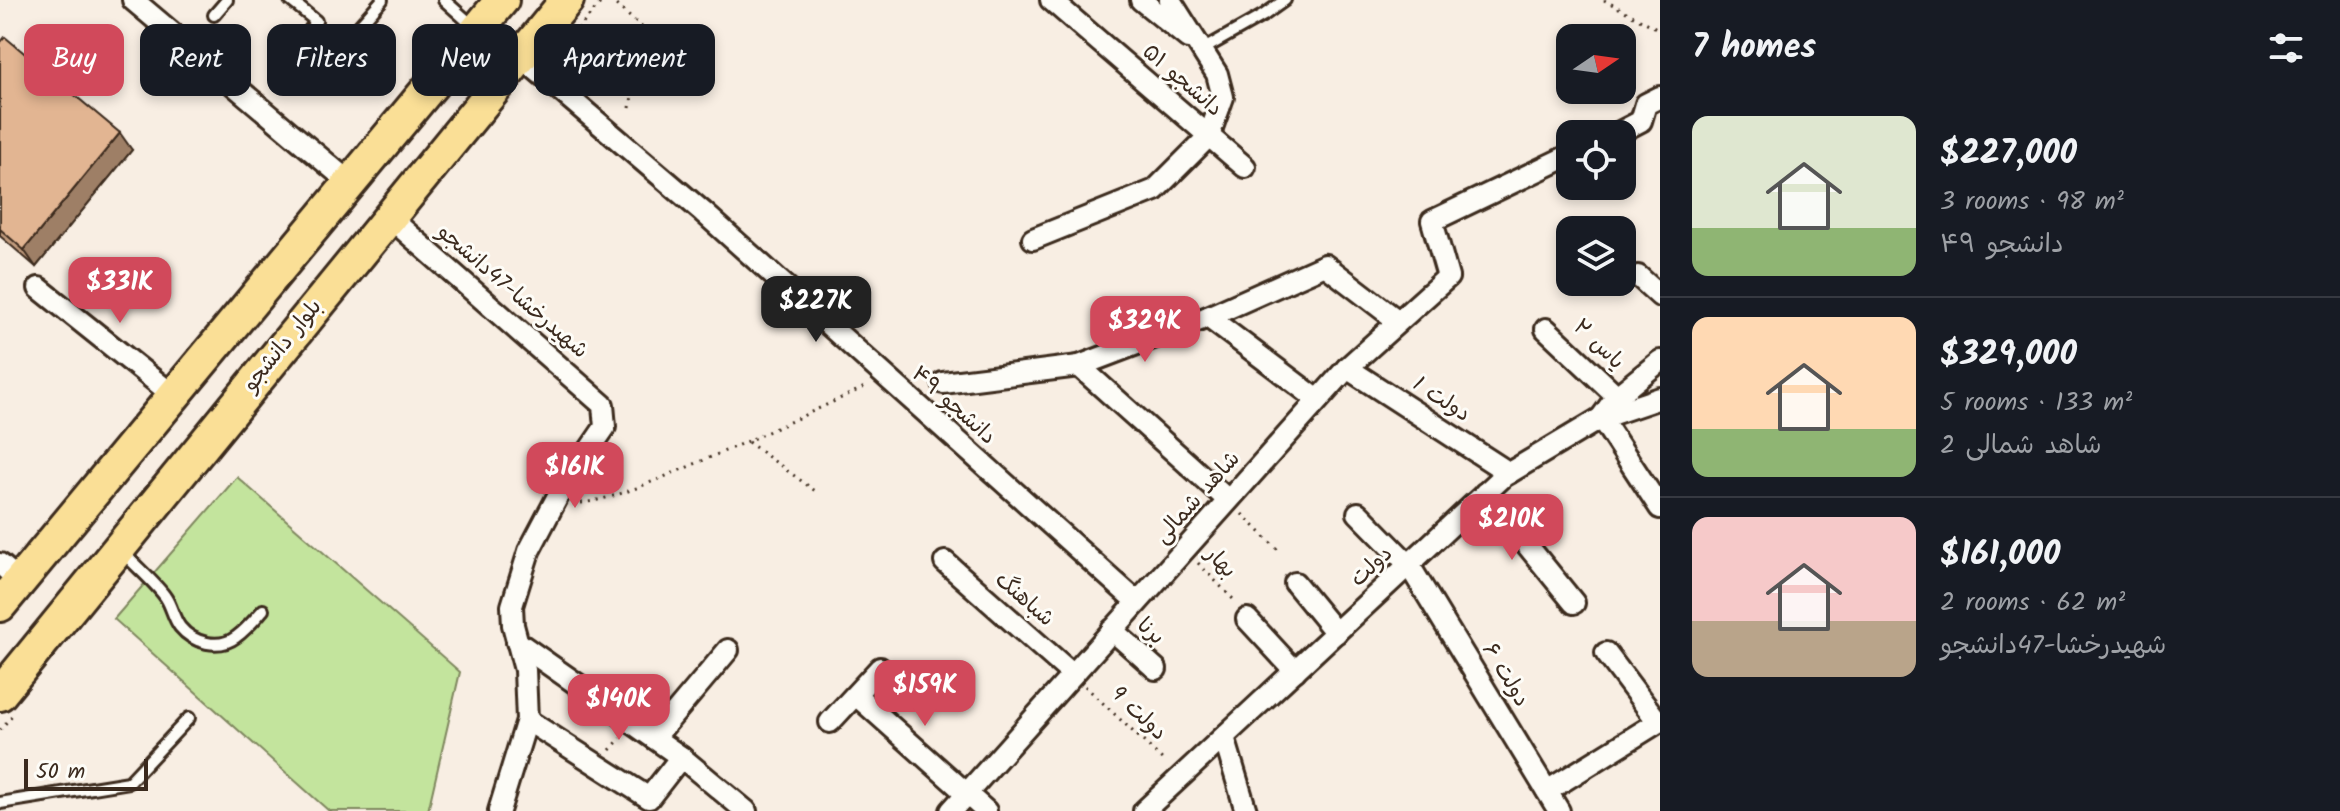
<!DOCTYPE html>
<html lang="en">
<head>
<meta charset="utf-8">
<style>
  body { margin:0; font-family:Kalam,"Playpen Sans Arabic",sans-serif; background:#242831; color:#f1f3f6; height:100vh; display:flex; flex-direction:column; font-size:30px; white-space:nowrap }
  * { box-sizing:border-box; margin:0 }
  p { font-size:26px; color:#9ea1a6 }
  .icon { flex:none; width:44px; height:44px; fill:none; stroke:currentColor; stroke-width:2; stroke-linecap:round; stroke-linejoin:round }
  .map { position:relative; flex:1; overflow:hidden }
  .panel { display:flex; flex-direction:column; background:#171b24; width:680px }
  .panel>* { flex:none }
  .hud { position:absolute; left:24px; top:24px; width:760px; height:72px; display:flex; gap:16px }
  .needle { width:52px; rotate:77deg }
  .tools { position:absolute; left:1556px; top:24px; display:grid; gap:16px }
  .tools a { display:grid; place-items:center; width:80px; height:80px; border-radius:16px; background:#171b24; box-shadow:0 4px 12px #0003; font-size:40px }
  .scale { position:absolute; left:24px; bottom:20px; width:124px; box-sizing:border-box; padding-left:8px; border:4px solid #3b2a1e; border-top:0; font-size:22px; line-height:28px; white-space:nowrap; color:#3b2a1e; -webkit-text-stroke:6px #fdfcf7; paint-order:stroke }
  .price { position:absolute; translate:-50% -68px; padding:0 18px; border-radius:16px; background:#d1495b; color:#fff; font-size:26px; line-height:52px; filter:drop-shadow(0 2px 4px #0008) }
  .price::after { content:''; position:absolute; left:50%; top:48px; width:24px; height:18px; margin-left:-12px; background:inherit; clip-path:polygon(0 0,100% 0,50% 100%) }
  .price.active { background:#222; color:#fff }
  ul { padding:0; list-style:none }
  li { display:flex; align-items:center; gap:24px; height:200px; padding:0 32px }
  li+li { border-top:2px solid #363941 }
  li span { display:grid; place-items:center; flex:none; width:224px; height:160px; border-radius:16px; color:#555 }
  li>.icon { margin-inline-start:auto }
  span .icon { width:96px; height:96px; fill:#fffc; stroke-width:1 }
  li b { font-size:34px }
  h2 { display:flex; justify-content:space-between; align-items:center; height:96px; padding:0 32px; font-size:34px }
  .chip { padding:0 28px; border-radius:16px; background:#171b24; box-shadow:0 4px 12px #0003; font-size:28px; line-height:72px }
  .chip.active { background:#d1495b; color:#fff }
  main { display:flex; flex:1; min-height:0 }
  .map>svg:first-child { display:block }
</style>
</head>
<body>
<main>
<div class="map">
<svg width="1660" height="811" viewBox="0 0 1660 811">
  <rect width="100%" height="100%" fill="#f8eee3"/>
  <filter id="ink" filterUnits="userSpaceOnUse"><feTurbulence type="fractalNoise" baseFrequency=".0125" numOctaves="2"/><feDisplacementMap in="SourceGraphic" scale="16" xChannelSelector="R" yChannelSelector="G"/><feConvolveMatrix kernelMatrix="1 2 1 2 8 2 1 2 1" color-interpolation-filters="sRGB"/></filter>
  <g filter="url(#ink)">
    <!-- green -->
    <polygon fill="#c3e49d" stroke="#7f875e" stroke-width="2" points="237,477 460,672 428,811 329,811 114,619"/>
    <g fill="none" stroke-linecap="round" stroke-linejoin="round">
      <!-- lane casing -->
      <g stroke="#3b2a1e" stroke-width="16">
        <g id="lane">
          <polyline points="444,0 473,26"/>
          <polyline points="214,15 227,0"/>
          <polyline points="1202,50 1264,15 1285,0"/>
          <polyline points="293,53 318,72 382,0"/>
          <polyline points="281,71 316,21 290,0"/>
          <path d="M123,552C134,565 158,585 166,598C172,607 173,618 180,627C193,643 219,650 236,637C246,630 255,619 263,610"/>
          <polyline points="0,803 129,782 189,718"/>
        </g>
      </g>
      <!-- street casing -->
      <g stroke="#3b2a1e" stroke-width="26">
        <g id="street">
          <polyline points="133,0 350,183"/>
          <polyline points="1051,0 1245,167"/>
          <polyline points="1141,0 1188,38"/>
          <polyline points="520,56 703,212 1137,602"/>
          <polyline points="1616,134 1641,121 1646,104 1660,97"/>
          <polyline points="388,216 603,405 605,427 559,494 529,551 512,606 513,625 525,670 527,720 499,811"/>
          <polyline points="1033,239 1155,190 1209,136 1223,97 1217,74 1170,0"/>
          <polyline points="1638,276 1660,296"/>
          <polyline points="39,288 174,396"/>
          <polyline points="1208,317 1318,400"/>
          <polyline points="1546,329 1617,396"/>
          <polyline points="1660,361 1617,396 1601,418 1660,508"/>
          <polyline points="1079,366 1228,500"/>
          <polyline points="1347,368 1509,473"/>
          <polyline points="943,383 1079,366 1208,317 1325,265 1398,321"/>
          <polyline points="1485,493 1574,603"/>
          <polyline points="1358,513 1409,565 1559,811"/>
          <polyline points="945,562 1072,674"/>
          <polyline points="0,564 20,581"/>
          <polyline points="1295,583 1336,633"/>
          <polyline points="1247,619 1295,671"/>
          <polyline points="1112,630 1156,669"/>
          <polyline points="517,642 681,757 746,811"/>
          <polyline points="1606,653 1658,722"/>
          <polyline points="856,695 986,811"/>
          <polyline points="527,720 649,798 681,757"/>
          <polyline points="830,722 880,668"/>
          <polyline points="1224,737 1246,811"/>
          <polyline points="654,738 728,650"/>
          <polyline points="1547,791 1660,721"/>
          <polyline points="951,811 1347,368 1448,277 1432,221 1570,155"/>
          <polyline points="1144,811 1504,476 1601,418 1660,398"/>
        </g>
      </g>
      <!-- primary casing -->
      <g stroke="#3b2a1e" stroke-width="38">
        <g id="primary">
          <polyline points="0,605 502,0"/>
          <polyline points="0,694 567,0"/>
        </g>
      </g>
      <!-- path -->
      <g stroke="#3b2a1e" stroke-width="3" stroke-dasharray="2 6" stroke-linecap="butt">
        <polyline points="610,0 650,34 638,58 630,108"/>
        <polyline points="1604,0 1660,30"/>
        <polyline points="552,60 603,0"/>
        <polyline points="748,442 818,493"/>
        <path d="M573,504C609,501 644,485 678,471C743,444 805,415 869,385"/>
        <polyline points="1242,514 1280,552"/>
        <polyline points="1198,563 1233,599"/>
        <polyline points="1085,686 1166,763"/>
        <polyline points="0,730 13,714"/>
        <polyline points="610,750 621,738"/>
      </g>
      <!-- lane -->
      <use href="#lane" stroke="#fdfcf7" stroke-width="10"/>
      <!-- street -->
      <use href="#street" stroke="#fdfcf7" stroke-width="20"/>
      <!-- primary -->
      <use href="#primary" stroke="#fadf96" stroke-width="32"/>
      <!-- path-bridge -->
      <polyline stroke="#3b2a1e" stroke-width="3" stroke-dasharray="2 6" stroke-linecap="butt" points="449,43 513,97"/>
    </g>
    <!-- wall -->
    <polygon fill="#c29c7e" stroke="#3b2a1e" stroke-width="2" points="0,43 132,150 36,267 0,236"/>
    <!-- shaded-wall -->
    <polygon fill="#9e7f66" stroke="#3b2a1e" stroke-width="2" points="120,133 132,150 36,267 24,250"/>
    <!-- building -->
    <polygon fill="#e2b592" stroke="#3b2a1e" stroke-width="2" points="5,37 120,133 24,250 0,229 0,43"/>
  </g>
  <g text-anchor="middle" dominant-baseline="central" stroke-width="6" stroke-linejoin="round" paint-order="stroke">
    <!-- street labels -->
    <g font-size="22" fill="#3b2a1e" stroke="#fdfcf7">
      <text transform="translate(1182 81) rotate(41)">دانشجو ۵۱</text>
      <text transform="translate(512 292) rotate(41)">شهیدرخشا-47دانشجو</text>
      <text transform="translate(1598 345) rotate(44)">یاس ۲</text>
      <text transform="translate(283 346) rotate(-51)">بلوار دانشجو</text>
      <text transform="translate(1441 400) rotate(33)">دولت 1</text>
      <text transform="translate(953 406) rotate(42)">دانشجو ۴۹</text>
      <text transform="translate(1198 498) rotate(-48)">شاهد شمالی</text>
      <text transform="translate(1220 563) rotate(46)">بهار</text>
      <text transform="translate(1372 567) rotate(-43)">دولت</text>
      <text transform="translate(1024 600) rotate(41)">شباهنگ</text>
      <text transform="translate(1150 632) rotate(42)">برنا</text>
      <text transform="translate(1505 675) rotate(59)">دولت ۶</text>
      <text transform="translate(1138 714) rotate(43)">دولت 9</text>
    </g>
  </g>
</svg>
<div class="tools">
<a><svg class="needle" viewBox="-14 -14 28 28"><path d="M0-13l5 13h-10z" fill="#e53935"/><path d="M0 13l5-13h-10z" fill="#9ea1a6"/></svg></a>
<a><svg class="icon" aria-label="locate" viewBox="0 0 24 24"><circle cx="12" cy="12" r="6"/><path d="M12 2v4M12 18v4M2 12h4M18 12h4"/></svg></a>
<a><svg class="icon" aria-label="layers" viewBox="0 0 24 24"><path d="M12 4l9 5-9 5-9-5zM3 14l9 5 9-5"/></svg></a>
</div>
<div class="scale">50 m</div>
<b class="price" style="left:120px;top:325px">$331K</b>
<b class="price active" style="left:816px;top:344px">$227K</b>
<b class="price" style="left:1145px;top:364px">$329K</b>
<b class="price" style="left:575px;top:510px">$161K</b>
<b class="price" style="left:1512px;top:562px">$210K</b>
<b class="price" style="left:925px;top:728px">$159K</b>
<b class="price" style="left:619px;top:742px">$140K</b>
<div class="hud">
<a class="chip active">Buy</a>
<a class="chip">Rent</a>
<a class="chip">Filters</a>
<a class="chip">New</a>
<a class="chip">Apartment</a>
</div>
</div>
<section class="panel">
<h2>7 homes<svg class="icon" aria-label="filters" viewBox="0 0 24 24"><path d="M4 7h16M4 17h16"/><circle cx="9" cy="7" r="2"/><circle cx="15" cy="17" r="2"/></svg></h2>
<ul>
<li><span style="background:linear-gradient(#dfe7d0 70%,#8fb573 0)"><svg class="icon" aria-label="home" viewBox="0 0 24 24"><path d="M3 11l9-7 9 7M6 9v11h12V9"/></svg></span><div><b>$227,000</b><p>3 rooms · 98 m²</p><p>دانشجو ۴۹</p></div></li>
<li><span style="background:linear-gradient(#ffd9b3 70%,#8fb573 0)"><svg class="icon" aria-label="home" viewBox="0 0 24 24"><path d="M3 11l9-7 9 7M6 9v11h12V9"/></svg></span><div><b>$329,000</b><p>5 rooms · 133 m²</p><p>شاهد شمالی 2</p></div></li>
<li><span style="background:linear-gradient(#f6c9c9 65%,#b9a48a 0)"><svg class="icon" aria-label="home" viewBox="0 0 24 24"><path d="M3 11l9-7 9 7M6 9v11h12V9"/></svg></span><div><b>$161,000</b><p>2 rooms · 62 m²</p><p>شهیدرخشا-47دانشجو</p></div></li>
</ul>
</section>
</main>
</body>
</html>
